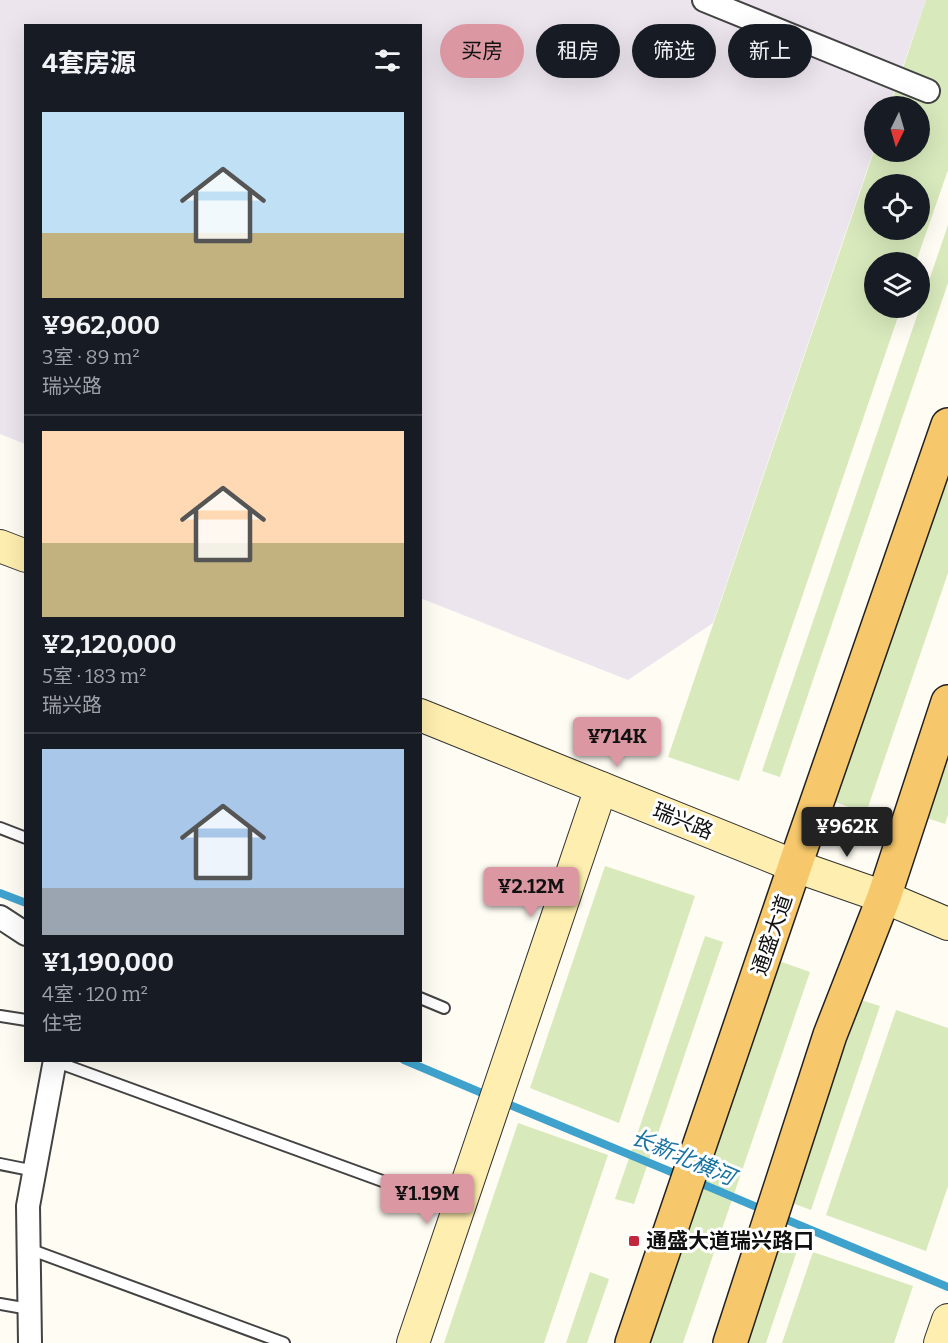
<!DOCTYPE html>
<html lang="zh">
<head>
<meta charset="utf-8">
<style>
  body { margin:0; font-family:Bitter,"Noto Sans SC",serif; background:#242831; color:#f1f3f6; height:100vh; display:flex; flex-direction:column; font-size:22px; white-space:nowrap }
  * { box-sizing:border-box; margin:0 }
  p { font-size:20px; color:#9ea1a6 }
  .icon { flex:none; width:33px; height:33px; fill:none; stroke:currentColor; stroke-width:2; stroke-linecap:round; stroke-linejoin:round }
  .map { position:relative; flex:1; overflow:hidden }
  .details { position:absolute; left:24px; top:24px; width:398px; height:1038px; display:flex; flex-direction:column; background:#171b24; border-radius:0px; box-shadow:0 6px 24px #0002 }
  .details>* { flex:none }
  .banner { position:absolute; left:440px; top:24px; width:418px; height:54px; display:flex; gap:12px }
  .needle { width:39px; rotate:185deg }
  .tools { position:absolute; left:864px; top:96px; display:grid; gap:12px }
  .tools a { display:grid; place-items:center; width:66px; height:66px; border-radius:50%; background:#171b24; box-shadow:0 6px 24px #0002; font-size:30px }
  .price { position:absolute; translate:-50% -51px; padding:0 14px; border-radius:6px; background:#db98a3; color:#111; font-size:20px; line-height:39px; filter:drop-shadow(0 2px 3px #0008) }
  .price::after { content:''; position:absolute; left:50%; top:36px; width:18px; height:14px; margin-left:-9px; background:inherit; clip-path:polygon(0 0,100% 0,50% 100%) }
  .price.selected { background:#222; color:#fff }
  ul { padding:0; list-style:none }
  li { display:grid; align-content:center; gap:12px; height:318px; padding:0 18px }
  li+li { border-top:2px solid #363941 }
  li span { display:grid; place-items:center; height:186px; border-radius:0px; color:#555 }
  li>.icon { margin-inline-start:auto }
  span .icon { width:108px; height:108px; fill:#fffc; stroke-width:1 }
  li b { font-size:26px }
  h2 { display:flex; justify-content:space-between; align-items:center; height:72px; padding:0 18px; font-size:26px }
  .chip { padding:0 21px; border-radius:27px; background:#171b24; box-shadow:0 6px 24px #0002; font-size:21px; line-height:54px }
  .chip.selected { background:#db98a3; color:#111 }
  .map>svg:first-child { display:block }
</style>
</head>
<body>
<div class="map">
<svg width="948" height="1343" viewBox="0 0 948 1343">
  <rect width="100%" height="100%" fill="#fffcf3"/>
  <!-- industrial -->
  <polygon fill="#ece5ee" points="0,0 926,0 889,106 874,106 874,149 713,623 628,680 420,598 420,26 26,26 25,444 0,434"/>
  <!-- green -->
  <g fill="#d8eabc" fill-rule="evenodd">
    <path d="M926,0H948V170L916,262H874V308H901L739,781L668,757L874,151L920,152V106H890ZM874,184H920V230H874Z"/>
    <polygon points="948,225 948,283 780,777 762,771"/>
    <polygon points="948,470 948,573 866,813 835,802"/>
    <polygon points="948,756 948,815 945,824 927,818"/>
    <polygon points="605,866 695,896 619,1123 530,1088"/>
    <polygon points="705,936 723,942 634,1204 615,1199"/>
    <polygon points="779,961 810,972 683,1343 649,1343"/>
    <polygon points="861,1000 880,1006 811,1210 792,1203"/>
    <polygon points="896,1010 948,1028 948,1186 926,1251 826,1215"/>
    <polygon points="518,1123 608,1155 544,1343 444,1343"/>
    <polygon points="783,1229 802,1236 766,1343 744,1343"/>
    <polygon points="813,1252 913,1286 894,1343 782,1343"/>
    <polygon points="590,1272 609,1279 587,1343 566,1343"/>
  </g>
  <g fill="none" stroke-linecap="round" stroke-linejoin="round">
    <!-- stream -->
    <g stroke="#3fa2cd" stroke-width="8">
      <polyline points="0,893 26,903"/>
      <polyline points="404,1060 489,1096"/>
      <polyline points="503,1102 681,1176"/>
      <polyline points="695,1181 764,1210"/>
      <polyline points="780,1217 948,1287"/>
    </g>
    <!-- lane casing -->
    <g stroke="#434343" stroke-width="14">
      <g id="lane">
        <polyline points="0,828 26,838"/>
        <polyline points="420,998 444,1008"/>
        <polyline points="0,1016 26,1020"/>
        <polyline points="54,1061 396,1186"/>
        <polyline points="0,1164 35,1171"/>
        <polyline points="29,1249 284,1343"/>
        <polyline points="0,1304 29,1309"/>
      </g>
    </g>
    <!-- street casing -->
    <g stroke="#434343" stroke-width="26">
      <g id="street">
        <polyline points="704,0 928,91"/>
        <polyline points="0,917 26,934"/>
        <polyline points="30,1343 28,1206 55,1060"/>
      </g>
    </g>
    <!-- secondary casing -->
    <g stroke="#323232" stroke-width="34">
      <g id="secondary">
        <polyline points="0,546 26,556"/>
        <polyline points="420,715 795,866 884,897 948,924"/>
        <polyline points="413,1343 601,788"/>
        <polyline points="940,1343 948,1320"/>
      </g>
    </g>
    <!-- primary casing -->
    <g stroke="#212121" stroke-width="36">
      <g id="primary">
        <polyline points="632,1343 801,848 948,425"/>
        <polyline points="730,1343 830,1035 884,897 948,702"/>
      </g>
    </g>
    <!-- lane -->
    <use href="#lane" stroke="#fff" stroke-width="10"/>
    <!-- street -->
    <use href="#street" stroke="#fff" stroke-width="22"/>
    <!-- secondary -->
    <use href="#secondary" stroke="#feeeaf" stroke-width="32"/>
    <!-- primary -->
    <use href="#primary" stroke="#f7c86b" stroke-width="33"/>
  </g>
  <!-- markers -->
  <rect fill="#c1283e" stroke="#fff" stroke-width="2" x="628" y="1235" width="12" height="12" rx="3"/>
  <g text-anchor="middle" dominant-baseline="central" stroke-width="6" stroke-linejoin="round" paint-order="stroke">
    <!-- street labels -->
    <g font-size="21" fill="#101010" stroke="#fff">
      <text transform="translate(683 821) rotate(22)">瑞兴路</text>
      <text transform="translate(772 935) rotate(-71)">通盛大道</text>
    </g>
    <!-- poi labels -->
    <g font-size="21" font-weight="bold" fill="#101010" stroke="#fff" text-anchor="start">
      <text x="646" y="1241">通盛大道瑞兴路口</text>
    </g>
    <!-- water labels -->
    <g font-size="22" font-style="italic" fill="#1974a3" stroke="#fff">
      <text transform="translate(683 1157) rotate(23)">长新北横河</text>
    </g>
  </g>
</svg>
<div class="tools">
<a><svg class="needle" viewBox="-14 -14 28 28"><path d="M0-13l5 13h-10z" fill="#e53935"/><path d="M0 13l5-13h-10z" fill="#9ea1a6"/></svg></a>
<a><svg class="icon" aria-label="locate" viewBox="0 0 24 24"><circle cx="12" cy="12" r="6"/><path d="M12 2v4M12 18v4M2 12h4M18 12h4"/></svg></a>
<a><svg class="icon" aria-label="layers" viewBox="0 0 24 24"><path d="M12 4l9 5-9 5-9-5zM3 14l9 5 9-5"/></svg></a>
</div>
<b class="price" style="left:617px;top:768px">¥714K</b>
<b class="price selected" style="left:847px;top:858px">¥962K</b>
<b class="price" style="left:531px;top:918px">¥2.12M</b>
<b class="price" style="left:427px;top:1225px">¥1.19M</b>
<div class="banner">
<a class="chip selected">买房</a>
<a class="chip">租房</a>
<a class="chip">筛选</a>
<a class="chip">新上</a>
</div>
<section class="details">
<h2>4套房源<svg class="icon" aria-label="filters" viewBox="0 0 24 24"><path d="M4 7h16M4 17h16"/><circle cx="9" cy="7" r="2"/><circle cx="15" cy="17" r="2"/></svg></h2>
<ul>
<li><span style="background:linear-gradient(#bfe0f5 65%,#c2b280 0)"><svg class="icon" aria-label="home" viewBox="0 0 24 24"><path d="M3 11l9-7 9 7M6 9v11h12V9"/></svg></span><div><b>¥962,000</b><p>3室 · 89 m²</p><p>瑞兴路</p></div></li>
<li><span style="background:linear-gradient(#ffd9b3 60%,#c2b280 0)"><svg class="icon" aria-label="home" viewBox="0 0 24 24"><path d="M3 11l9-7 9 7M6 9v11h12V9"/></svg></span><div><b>¥2,120,000</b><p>5室 · 183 m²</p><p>瑞兴路</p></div></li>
<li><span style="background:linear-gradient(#a9c7e8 75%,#9aa5b1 0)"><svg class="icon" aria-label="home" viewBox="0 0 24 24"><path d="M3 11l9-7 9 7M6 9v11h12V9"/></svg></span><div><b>¥1,190,000</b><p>4室 · 120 m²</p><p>住宅</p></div></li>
</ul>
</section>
</div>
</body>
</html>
